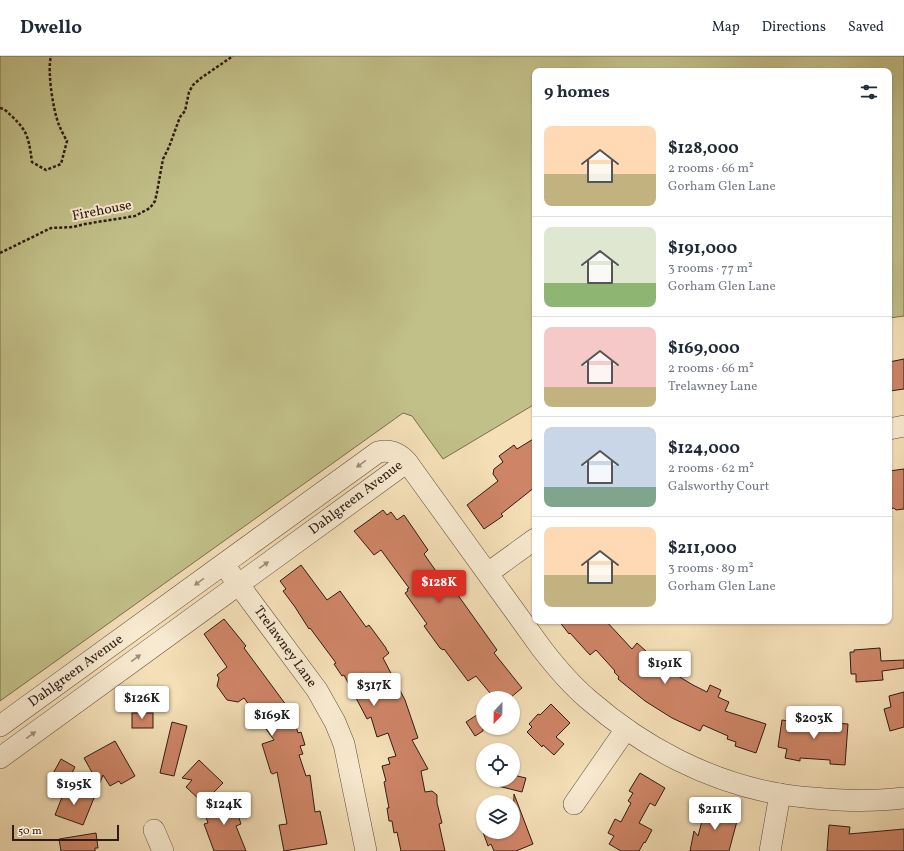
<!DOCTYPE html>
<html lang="en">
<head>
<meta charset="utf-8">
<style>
  body { margin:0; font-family:Vollkorn,serif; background:#f2f2f3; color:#1f2937; height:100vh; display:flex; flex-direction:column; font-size:15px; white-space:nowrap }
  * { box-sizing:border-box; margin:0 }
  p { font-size:13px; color:#747a83 }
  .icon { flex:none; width:22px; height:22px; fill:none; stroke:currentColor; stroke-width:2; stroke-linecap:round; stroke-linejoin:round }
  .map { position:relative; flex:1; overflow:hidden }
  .panel { position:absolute; left:532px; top:12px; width:360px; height:556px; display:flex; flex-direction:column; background:#fff; border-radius:8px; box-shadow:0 1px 3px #0004 }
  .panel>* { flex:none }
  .needle { width:26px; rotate:202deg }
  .fabs { position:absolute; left:476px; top:635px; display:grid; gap:8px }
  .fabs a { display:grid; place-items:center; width:44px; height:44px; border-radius:50%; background:#fff; box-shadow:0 1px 3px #0004; font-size:20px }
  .scale { position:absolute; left:12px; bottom:10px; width:107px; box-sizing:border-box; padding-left:4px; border:2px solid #301b13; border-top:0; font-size:11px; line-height:14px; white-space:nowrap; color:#301b13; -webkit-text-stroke:3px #f8ead0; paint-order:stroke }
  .price { position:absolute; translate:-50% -34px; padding:0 9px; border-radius:4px; background:#fff; color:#222; font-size:13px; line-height:26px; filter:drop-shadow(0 1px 2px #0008) }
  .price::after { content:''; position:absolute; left:50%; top:24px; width:12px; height:9px; margin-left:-6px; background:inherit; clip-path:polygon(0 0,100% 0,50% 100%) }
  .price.on { background:#d93025; color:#fff }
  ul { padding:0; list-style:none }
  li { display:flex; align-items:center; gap:12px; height:100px; padding:0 12px }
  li+li { border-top:1px solid #e0e1e3 }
  li span { display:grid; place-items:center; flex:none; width:112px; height:80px; border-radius:8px; color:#555 }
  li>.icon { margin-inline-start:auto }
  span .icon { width:48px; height:48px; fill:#fffc; stroke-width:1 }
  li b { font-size:17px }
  h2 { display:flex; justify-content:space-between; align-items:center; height:48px; padding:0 12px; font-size:17px }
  header { display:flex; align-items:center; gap:24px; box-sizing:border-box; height:56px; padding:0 20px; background:#fff; border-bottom:1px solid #e0e1e3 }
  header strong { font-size:19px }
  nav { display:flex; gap:22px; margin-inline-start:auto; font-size:14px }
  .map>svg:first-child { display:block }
</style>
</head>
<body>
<header>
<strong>Dwello</strong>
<nav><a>Map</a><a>Directions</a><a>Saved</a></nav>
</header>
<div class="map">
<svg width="904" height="795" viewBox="0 0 904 795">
  <rect width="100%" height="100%" fill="#f4dfb7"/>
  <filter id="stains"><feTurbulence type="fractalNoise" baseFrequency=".005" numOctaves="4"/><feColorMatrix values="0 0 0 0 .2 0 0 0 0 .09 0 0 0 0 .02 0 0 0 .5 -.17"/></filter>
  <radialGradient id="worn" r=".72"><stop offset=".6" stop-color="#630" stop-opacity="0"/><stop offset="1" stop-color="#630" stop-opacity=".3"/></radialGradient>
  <!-- green -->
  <polygon fill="#c2c089" stroke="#796e4e" points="0,0 904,0 904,260 889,262 889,15 535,15 535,348 443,403 412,360 403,357 0,645"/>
  <!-- building -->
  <g fill="#ce8567" stroke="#301b13">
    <polygon points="904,303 904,333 890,335 889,306"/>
    <polygon points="535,382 535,431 501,458 503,460 484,473 467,449 498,425 493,418 494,413 503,406 499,400 514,389 517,393"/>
    <polygon points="904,413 904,453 896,454 894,452 890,453 889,415"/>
    <polygon points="383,454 387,459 391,456 397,464 404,459 428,494 424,498 443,525 451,520 460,532 455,535 497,594 494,597 522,632 510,642 494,642 476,620 468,625 444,593 443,594 440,592 424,570 427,568 405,537 408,535 407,533 409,532 381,494 374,499 354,475"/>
    <polygon points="301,509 327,544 340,535 366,571 369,569 386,592 386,593 389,597 383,602 405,644 418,682 412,684 428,713 421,715 425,736 432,735 437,739 437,747 442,767 439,768 445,795 401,795 397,776 394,777 392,765 389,765 387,752 389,752 384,726 386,725 382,710 390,708 388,702 396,700 388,677 377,681 371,661 367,663 344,619 342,620 334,608 336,607 310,572 309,573 295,551 283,535 286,533 280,525"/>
    <polygon points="224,563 246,590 244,592 292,657 298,677 301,676 305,689 300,690 303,698 299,699 306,720 310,719 315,756 320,755 327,788 284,795 279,769 287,768 277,716 273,718 271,717 262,688 274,684 244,642 238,646 227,644 217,630 219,622 217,619 227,611 204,578"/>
    <polygon points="559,565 606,565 632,593 637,587 647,596 646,597 659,607 667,612 673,610 677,613 678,620 693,629 707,636 710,629 721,634 718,641 729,646 725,655 766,668 756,697 735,690 736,686 727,683 728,680 703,669 700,675 672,662 645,645 618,623 619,621 614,616 615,615 596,594 590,599 570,577 569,578"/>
    <polygon points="880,592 881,605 904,604 904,612 882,615 883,624 856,626 856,618 851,618 850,596 854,596 854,594"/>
    <polygon points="904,636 904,671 890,675 884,653 891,651 889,640"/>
    <polygon points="551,648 570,667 556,681 564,688 554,699 543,689 542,691 527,676 532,671 529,668 538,658 540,659"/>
    <polygon points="483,655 483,675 475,680 466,666"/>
    <rect x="132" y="657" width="21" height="15"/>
    <polygon points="789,659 808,662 807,665 848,668 845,709 830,708 830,704 800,702 800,705 785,702 787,693 778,691 782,664 788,665"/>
    <polygon points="172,666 187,670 174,720 160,717"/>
    <polygon points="115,685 135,720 121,728 119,725 110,730 103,719 99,729 84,702"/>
    <polygon points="61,703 75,711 65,731 50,723"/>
    <polygon points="199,704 223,727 203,747 186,731 192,724 182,722"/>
    <polygon points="640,717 665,732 655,750 650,747 639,767 652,774 645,787 644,786 639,795 621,795 609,788 614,780 608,777 615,763 621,766 631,747 628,745 633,737 629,735"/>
    <polygon points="513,719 526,722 522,736 490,728 491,724 513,724"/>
    <polygon points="66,731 94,742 83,769 55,759"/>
    <polygon points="514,738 533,788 516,795 494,795 491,788 488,790 483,776 513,776"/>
    <polygon points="232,741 241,768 236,770 246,795 214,795 204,768 208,767 203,752"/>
    <polygon points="706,750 735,757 733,764 737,765 729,795 690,795 694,775 698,780"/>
    <polygon points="829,769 850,771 849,778 904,773 904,795 827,795"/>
    <polygon points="96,777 98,792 95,792 95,795 61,795 59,783"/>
  </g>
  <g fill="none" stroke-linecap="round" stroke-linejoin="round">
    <!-- minor casing -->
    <g stroke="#614c3c" stroke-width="22">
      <g id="minor">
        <polyline points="889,373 904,370"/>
        <path d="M407,406L542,593C556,611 571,629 589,644C643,691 709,726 780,738C791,740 802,741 813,742C844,745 873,746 904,742"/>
        <polyline points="230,517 317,634 335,666 344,688 366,795"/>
        <polyline points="488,517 535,483"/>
        <path d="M0,670L378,396C390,393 399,397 407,406L0,702"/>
        <polyline points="574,748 626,673"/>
        <polyline points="154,774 163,795"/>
        <polyline points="770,795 780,738"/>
      </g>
    </g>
    <!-- path -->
    <g stroke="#301b13" stroke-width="2.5" stroke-dasharray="3 2" stroke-linecap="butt">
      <path d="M0,52L4,53C26,73 28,76 32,106L46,114L61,108L67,85C64,80 61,74 59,69C53,54 47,15 51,0"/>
      <polyline points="0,197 51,172 73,171 85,168 135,160 150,152 155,145 157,136 163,103 169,91 180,61 185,55 189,36 193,29 201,22 233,0"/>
    </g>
    <!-- minor -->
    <use href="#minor" stroke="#f8ead0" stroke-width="21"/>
  </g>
  <!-- one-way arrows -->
  <defs><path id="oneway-solid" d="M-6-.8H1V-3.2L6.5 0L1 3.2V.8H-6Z"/></defs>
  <g fill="#9e8d7b">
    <use href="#oneway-solid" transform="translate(361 408) rotate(144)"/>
    <use href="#oneway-solid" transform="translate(264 509) rotate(-35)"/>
    <use href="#oneway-solid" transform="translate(199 526) rotate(144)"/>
    <use href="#oneway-solid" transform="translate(136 602) rotate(-36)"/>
    <use href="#oneway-solid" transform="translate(31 679) rotate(-36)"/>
  </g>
  <g text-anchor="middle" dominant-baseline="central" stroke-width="4" stroke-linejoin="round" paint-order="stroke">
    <!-- street labels -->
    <g font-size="14" fill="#301b13" stroke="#f8ead0">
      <text transform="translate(102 155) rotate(-11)">Firehouse</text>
      <text transform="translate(356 442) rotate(-37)">Dahlgreen Avenue</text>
      <text transform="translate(285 591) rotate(54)">Trelawney Lane</text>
      <text transform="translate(76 615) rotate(-36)">Dahlgreen Avenue</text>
    </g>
  </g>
  <rect width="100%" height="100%" filter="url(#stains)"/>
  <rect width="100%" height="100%" fill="url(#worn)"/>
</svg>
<div class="fabs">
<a><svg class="needle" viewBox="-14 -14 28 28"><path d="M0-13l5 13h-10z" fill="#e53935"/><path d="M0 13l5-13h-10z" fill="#747a83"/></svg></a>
<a><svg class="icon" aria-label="locate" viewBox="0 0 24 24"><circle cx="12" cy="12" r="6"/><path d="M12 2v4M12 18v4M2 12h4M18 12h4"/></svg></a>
<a><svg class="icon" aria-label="layers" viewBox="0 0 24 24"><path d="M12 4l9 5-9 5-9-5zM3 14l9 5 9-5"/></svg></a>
</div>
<div class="scale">50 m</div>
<b class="price on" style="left:439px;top:548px">$128K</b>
<b class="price" style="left:665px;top:629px">$191K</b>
<b class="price" style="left:374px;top:651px">$317K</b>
<b class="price" style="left:142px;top:664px">$126K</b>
<b class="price" style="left:272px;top:681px">$169K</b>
<b class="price" style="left:814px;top:684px">$203K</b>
<b class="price" style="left:74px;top:750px">$195K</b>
<b class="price" style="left:224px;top:770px">$124K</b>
<b class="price" style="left:715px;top:775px">$211K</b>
<section class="panel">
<h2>9 homes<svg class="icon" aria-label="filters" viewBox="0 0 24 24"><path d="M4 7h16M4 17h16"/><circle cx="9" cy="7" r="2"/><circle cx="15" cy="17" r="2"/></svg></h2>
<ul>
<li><span style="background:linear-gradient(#ffd9b3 60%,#c2b280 0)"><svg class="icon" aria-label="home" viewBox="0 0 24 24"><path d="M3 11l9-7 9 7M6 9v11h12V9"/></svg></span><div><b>$128,000</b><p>2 rooms · 66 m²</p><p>Gorham Glen Lane</p></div></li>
<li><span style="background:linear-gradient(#dfe7d0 70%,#8fb573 0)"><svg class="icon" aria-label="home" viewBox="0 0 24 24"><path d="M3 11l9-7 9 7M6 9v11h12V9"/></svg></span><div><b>$191,000</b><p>3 rooms · 77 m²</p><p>Gorham Glen Lane</p></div></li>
<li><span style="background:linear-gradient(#f6c9c9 75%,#c2b280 0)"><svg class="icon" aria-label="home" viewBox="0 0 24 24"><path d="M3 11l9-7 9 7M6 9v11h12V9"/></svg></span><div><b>$169,000</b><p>2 rooms · 66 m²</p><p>Trelawney Lane</p></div></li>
<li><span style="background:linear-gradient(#c9d6e8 75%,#7fa58c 0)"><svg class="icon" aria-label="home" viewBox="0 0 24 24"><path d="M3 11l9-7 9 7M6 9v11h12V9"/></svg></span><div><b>$124,000</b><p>2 rooms · 62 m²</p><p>Galsworthy Court</p></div></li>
<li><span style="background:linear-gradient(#ffd9b3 60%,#c2b280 0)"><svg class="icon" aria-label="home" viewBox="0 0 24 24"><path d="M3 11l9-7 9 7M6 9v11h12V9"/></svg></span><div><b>$211,000</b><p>3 rooms · 89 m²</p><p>Gorham Glen Lane</p></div></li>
</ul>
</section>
</div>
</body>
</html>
